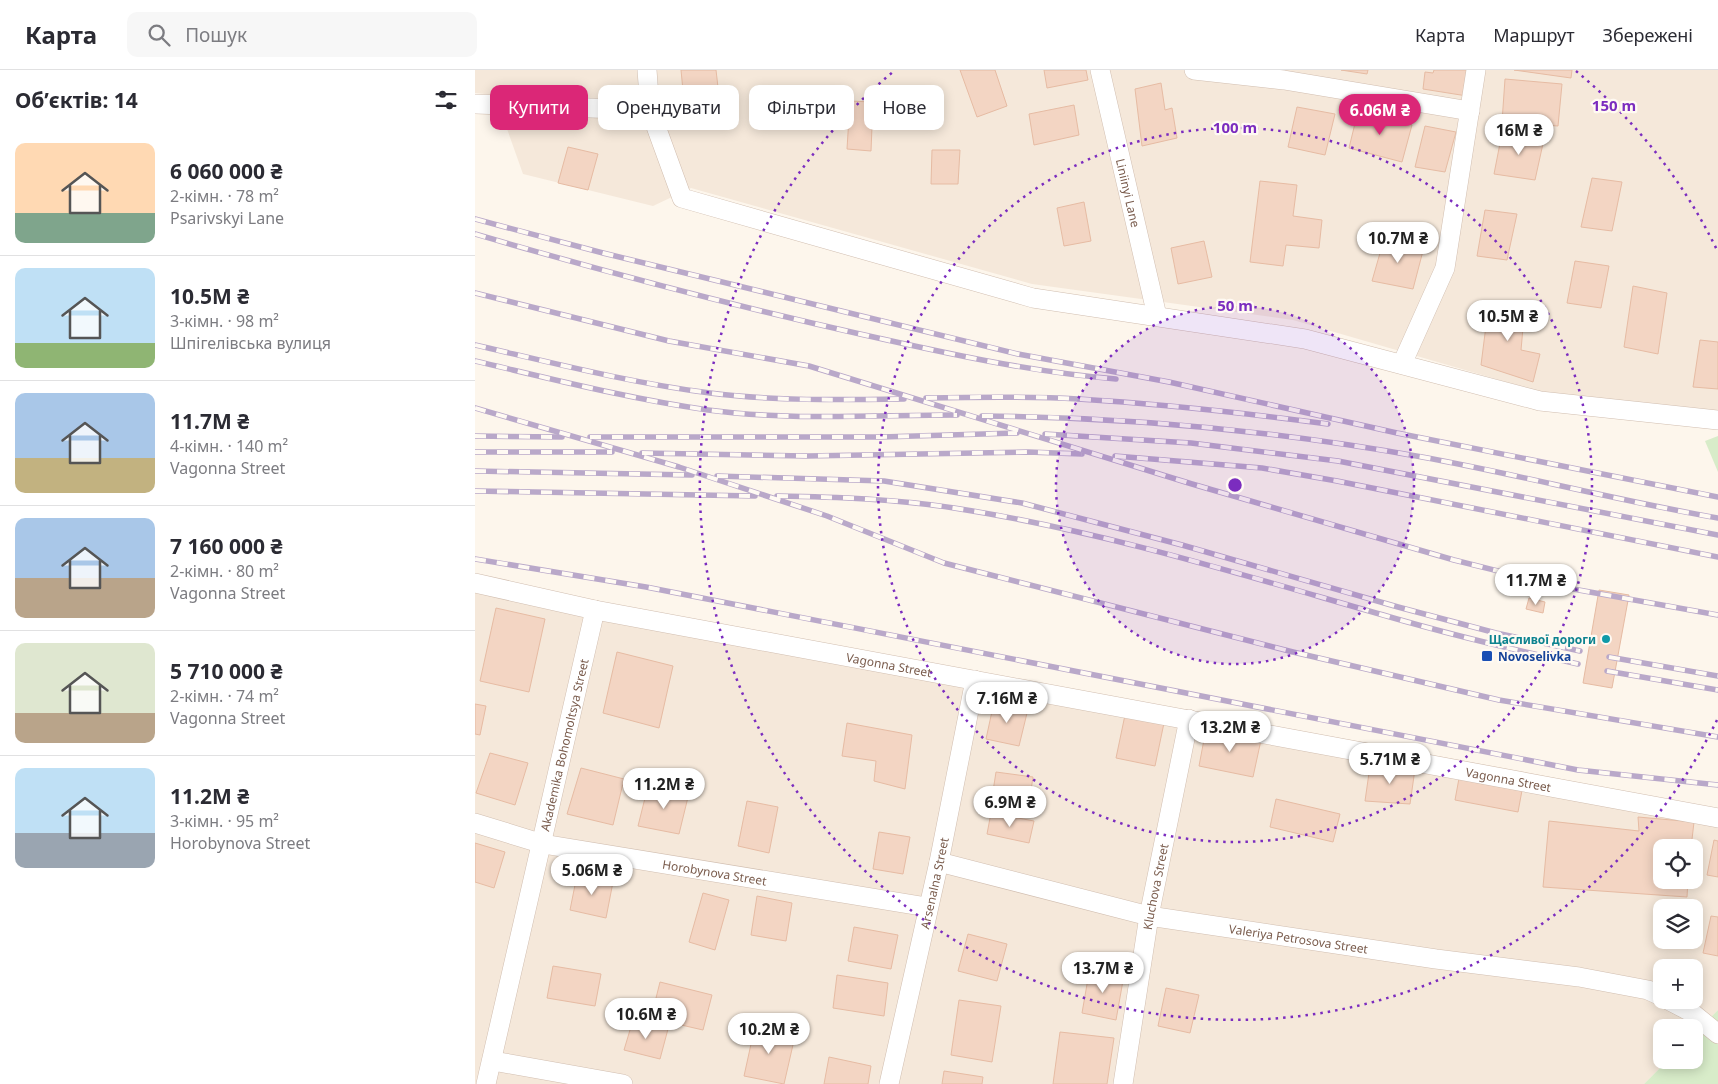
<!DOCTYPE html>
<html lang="uk">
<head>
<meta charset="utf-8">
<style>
  body { margin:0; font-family:"Noto Sans",sans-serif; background:#f7f7f7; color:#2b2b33; height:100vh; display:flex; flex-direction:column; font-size:19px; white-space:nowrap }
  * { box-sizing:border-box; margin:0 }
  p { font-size:16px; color:#7c7c81 }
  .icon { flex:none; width:28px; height:28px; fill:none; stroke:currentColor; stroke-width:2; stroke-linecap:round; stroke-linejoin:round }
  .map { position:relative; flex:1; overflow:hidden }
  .details { display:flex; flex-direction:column; background:#fff; width:475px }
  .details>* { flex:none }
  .hud { position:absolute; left:15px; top:15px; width:475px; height:45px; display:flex; gap:10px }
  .buttons { position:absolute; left:1178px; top:769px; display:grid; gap:10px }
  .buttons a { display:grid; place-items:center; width:50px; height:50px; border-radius:10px; background:#fff; box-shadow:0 2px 12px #0003; font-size:25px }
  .price { position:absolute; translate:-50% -42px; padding:0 11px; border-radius:18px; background:#fff; color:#222; font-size:16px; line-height:32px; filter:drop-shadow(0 1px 2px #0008) }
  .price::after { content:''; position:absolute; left:50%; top:30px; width:15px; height:11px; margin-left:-8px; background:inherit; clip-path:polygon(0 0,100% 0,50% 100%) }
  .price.on { background:#db2777; color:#fff }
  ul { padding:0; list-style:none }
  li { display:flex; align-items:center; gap:15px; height:125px; padding:0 15px }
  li+li { border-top:1px solid #e1e1e2 }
  li span { display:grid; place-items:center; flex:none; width:140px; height:100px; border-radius:10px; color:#555 }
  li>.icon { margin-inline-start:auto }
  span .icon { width:60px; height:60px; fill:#fffc; stroke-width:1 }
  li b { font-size:21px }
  h2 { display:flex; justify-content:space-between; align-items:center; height:60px; padding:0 15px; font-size:21px }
  .chip { padding:0 18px; border-radius:10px; background:#fff; box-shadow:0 2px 12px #0003; font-size:18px; line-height:45px }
  .chip.on { background:#db2777; color:#fff }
  header { display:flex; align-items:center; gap:30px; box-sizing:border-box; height:70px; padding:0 25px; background:#fff; border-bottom:1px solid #e1e1e2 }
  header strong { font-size:24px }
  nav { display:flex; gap:28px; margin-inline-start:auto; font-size:18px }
  .search { width:350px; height:45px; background:#f7f7f7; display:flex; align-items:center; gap:12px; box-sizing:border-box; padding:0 18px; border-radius:10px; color:#7c7c81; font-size:19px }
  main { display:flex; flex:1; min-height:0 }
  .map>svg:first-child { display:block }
</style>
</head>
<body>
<header>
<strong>Карта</strong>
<div class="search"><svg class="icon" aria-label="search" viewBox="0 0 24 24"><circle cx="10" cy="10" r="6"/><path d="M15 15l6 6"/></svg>Пошук</div>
<nav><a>Карта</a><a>Маршрут</a><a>Збережені</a></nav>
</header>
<main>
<section class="details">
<h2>Об’єктів: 14<svg class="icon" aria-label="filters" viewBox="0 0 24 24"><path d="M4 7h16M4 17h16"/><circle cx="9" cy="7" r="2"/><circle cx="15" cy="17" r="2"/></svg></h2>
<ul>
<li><span style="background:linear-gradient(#ffd9b3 70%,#7fa58c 0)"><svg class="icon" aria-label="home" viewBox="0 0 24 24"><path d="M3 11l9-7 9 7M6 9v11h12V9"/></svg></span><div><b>6 060 000 ₴</b><p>2-кімн. · 78 m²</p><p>Psarivskyi Lane</p></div></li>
<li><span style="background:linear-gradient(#bfe0f5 75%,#8fb573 0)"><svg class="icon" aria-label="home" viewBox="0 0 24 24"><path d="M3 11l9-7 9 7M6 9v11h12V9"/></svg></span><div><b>10.5M ₴</b><p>3-кімн. · 98 m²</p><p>Шпігелівська вулиця</p></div></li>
<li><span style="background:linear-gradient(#a9c7e8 65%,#c2b280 0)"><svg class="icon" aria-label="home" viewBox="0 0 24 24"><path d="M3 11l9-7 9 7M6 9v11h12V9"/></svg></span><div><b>11.7M ₴</b><p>4-кімн. · 140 m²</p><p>Vagonna Street</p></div></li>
<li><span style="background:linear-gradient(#a9c7e8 60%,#b9a48a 0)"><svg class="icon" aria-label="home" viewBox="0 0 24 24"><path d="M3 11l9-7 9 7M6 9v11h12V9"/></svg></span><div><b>7 160 000 ₴</b><p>2-кімн. · 80 m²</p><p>Vagonna Street</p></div></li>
<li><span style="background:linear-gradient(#dfe7d0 70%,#b9a48a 0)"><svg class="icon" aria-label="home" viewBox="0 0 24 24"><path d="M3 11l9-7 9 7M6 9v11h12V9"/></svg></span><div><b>5 710 000 ₴</b><p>2-кімн. · 74 m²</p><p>Vagonna Street</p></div></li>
<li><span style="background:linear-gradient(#bfe0f5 65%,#9aa5b1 0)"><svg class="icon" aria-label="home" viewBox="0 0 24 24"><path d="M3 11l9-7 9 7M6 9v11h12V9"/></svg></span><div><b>11.2M ₴</b><p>3-кімн. · 95 m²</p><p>Horobynova Street</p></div></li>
</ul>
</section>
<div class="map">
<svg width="1243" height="1014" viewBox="0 0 1243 1014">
  <rect width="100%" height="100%" fill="#fdf6ec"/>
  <!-- residential -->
  <g fill="#f5e8da" fill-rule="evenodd">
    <polygon points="0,0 1243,0 1243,342 1069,323 818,250 557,214 216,118 178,136 48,104 20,25 0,23"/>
    <path d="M0,510L1045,701L1243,740V940L1219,964V958H1186V990H1193L1169,1014H0ZM1186,778H1219V810H1186ZM1186,838H1219V870H1186ZM1186,898H1219V930H1186Z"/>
  </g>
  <!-- green -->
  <g fill="#d8ecc9">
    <polygon points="1243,366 1243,402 1230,371"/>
    <polygon points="1243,940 1243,1014 1169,1014 1193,990 1219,990 1219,964"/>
  </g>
  <!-- building -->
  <g fill="#f3d5c3" stroke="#e6bba3">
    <polygon points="206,0 241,0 244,26 209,31"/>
    <polygon points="485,0 520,0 532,36 502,47"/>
    <polygon points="569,0 611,0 613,10 572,18"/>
    <polygon points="866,0 893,0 892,4"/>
    <polygon points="959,0 996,0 992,26 948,19 950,2 958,3"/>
    <polygon points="1039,0 1097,0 1096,8"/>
    <polygon points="1030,9 1087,14 1083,56 1027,52"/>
    <polygon points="686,13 690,40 697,38 702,68 667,76 660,19"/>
    <polygon points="375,31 398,32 396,81 372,79"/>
    <polygon points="599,35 604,65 559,75 554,44"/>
    <polygon points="822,37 860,44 850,85 813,77"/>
    <polygon points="883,41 937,55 927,92 874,78"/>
    <polygon points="950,56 981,62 970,102 940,97"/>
    <polygon points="1027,63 1069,69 1060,110 1019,104"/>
    <polygon points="93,77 123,84 113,120 83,113"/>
    <polygon points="457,80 485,80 483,114 456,114"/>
    <polygon points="1117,108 1147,112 1137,161 1106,157"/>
    <polygon points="785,111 822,115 818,146 847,150 844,178 811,175 808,196 775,192"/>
    <polygon points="609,132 616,171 589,176 582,138"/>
    <polygon points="1010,140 1042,144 1032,190 1002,186"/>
    <polygon points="909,169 949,177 938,219 897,211"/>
    <polygon points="729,171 737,207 703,214 696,178"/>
    <polygon points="1100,191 1134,196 1126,238 1092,233"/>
    <polygon points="1158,216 1192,223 1183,284 1149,277"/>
    <polygon points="1014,232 1050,236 1046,280 1065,284 1058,312 1006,295"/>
    <polygon points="1225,270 1243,272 1243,319 1218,317"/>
    <polygon points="1124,520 1154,525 1137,618 1108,613"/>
    <polygon points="1054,528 1070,532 1068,543 1051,539"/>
    <polygon points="21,538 70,549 54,622 5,611"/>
    <polygon points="142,582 198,596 184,658 128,643"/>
    <polygon points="519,632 553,639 544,676 511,669"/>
    <polygon points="0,634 11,636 5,665 0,664"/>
    <polygon points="650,645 689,653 680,696 641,688"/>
    <polygon points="372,653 437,665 430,719 399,711 401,691 367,686"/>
    <polygon points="731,659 786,670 778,707 724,696"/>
    <polygon points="15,683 53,693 40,735 1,723"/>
    <polygon points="895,696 940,699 935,734 890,731"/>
    <polygon points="106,698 149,709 138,755 92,744"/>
    <polygon points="521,702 558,707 553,740 516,734"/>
    <polygon points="985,703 1048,715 1043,742 980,730"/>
    <polygon points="173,716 214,723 204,764 163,756"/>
    <polygon points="801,729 865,744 858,772 795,757"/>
    <polygon points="272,731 303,737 294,783 263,776"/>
    <polygon points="516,743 559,751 554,773 512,764"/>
    <polygon points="1163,747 1219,752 1216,778 1186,778 1186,810 1213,810 1212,827 1068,817 1074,751 1164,761"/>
    <polygon points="404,762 435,767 428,804 398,799"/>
    <polygon points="1239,770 1243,771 1243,807 1232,805"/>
    <polygon points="0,773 30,782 19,818 0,812"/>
    <polygon points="102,805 138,812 131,848 95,840"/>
    <polygon points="228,823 254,830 240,880 214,872"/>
    <polygon points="282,826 317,833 311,871 276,865"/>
    <polygon points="1236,846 1243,847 1243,886 1228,883"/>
    <polygon points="379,857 423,865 416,899 373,891"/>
    <polygon points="493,864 532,874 522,911 483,901"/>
    <polygon points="78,896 126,904 120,936 72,928"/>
    <polygon points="615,897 649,905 641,950 607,943"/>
    <polygon points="362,905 413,913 409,946 358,938"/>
    <polygon points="185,912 237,925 228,960 176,948"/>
    <polygon points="691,918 724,925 715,963 683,956"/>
    <polygon points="484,930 526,936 517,992 476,985"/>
    <polygon points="158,950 193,959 185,989 149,980"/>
    <polygon points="280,956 320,966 309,1014 269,1006"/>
    <polygon points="585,962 639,968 632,1014 578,1014"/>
    <polygon points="354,987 396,996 393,1014 349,1014"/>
    <polygon points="469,1001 508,1007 507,1014 467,1014"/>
  </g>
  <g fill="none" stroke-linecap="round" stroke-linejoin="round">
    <!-- street casing -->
    <g stroke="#d1beb0" stroke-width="20">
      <g id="street">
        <polyline points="172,0 175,40"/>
        <path id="s1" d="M625,0L682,246"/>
        <polyline points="719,0 809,10 995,41"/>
        <polyline points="0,34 175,40 207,128 558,228 830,269 1065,331 1243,350"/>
        <polyline points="927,294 970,198 1001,0"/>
        <path id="s2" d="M0,513L120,540L1243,748"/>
        <path id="s3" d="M0,753L68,774L452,837"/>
        <path id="s4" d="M464,792L674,846L961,889L1104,907L1173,920L1186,926"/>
        <polyline points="1193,930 1216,942 1243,964"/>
        <polyline points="18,991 148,1014"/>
        <path id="s5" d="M11,1014L120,540"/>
        <path id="s6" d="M414,1014L464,792L500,610"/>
        <path id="s7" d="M648,1014L674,846L714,649"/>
      </g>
    </g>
    <!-- street -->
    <use href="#street" stroke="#fff" stroke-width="19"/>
    <!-- rail casing -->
    <g stroke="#b9a8c9" stroke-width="5.5">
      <g id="rail">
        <polyline points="0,149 128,183 543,284 694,312 922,363 1243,427"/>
        <path d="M0,164C127,201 255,235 385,264C470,283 555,302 641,309"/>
        <polyline points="0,223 194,271 334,296 717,414 979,490 1087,517 1243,545"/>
        <path d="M0,275C78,293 156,313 235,323C299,331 364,330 429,329"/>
        <path d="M0,291C77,309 155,329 233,340C315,351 400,345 482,345"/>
        <path d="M451,328C502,327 553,326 603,329C687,334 770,343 853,354"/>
        <polyline points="0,338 204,397 352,446 469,493 818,582 1024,630 1243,667"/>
        <path d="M507,346C656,347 801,361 947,387C1046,405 1144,431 1243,448"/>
        <polyline points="570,364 716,373 863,391 1243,465"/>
        <polyline points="0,366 87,367"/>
        <polyline points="115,367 406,367 542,363"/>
        <polyline points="0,382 137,382"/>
        <polyline points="167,383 332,386 553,382 607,384"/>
        <polyline points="640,386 787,398 862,411 1243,487"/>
        <polyline points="0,401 217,405"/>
        <polyline points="242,406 409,411 547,433 707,475 923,537 1021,563 1105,581"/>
        <polyline points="0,421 280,426"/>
        <path d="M302,426C362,427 421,429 479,438C628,461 771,506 915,547C977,565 1040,580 1103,594"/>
        <polyline points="0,489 171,517 1103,700 1243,715"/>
        <polyline points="1134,587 1243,606"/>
        <polyline points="1132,601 1243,620"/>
      </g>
    </g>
    <!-- rail -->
    <use href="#rail" stroke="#fffaf3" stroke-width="4" stroke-dasharray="11" stroke-linecap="butt"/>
  </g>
  <!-- distance rings -->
  <circle cx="760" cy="415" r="179" fill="#7b2cbf" fill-opacity=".12"/>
  <g fill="none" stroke="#7b2cbf" stroke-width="2.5" stroke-dasharray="2.5 5">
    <circle cx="760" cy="415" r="179"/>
    <circle cx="760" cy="415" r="357"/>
    <path d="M1242 650A536 536 0 1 1 419 1M1101 1A536 536 0 0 1 1242 180"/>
  </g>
  <!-- markers -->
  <circle fill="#0f9aa8" stroke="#fffaf3" stroke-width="2" cx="1131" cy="569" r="5"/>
  <rect fill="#1a4fb4" stroke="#fffaf3" stroke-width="2" x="1006" y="580" width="12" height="12" rx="2.5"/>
  <g text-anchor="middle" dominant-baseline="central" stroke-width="4.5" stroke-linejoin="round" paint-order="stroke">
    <!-- street labels -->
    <g font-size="12" fill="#7a5c4d" stroke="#fffaf3">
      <text stroke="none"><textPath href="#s1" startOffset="126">Liniinyi Lane</textPath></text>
      <text stroke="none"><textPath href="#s2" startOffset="422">Vagonna Street</textPath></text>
      <text stroke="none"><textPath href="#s5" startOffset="348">Akademika Bohomoltsya Street</textPath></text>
      <text stroke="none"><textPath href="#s2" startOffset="1052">Vagonna Street</textPath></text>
      <text stroke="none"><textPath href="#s3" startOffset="245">Horobynova Street</textPath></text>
      <text stroke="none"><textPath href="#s6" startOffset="206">Arsenalna Street</textPath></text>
      <text stroke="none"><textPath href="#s7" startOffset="200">Kluchova Street</textPath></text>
      <text stroke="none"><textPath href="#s4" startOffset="368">Valeriya Petrosova Street</textPath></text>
    </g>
    <!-- culture labels -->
    <g font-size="12" font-weight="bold" fill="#0d838f" stroke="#fffaf3" text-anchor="end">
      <text x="1121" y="569">Щасливої дороги</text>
    </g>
    <!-- transit labels -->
    <g font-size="12" font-weight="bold" fill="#164399" stroke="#fffaf3" text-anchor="start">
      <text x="1023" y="586">Novoselivka</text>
    </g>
  </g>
  <circle cx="760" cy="415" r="8" fill="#7b2cbf" stroke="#fffaf3" stroke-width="2.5"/>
  <g font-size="15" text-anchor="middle" font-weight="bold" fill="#7b2cbf" stroke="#fffaf3" stroke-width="4.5" stroke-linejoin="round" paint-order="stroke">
    <text x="1139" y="41">150 m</text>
    <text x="760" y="63">100 m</text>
    <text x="760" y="241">50 m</text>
  </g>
</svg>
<div class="buttons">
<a><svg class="icon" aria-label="locate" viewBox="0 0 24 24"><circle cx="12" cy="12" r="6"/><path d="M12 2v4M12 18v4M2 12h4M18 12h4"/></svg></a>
<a><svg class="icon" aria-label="layers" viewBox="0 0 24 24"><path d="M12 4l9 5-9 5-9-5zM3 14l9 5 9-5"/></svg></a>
<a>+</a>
<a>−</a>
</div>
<b class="price on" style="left:905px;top:66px">6.06M ₴</b>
<b class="price" style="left:1044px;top:86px">16M ₴</b>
<b class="price" style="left:923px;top:194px">10.7M ₴</b>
<b class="price" style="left:1033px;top:272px">10.5M ₴</b>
<b class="price" style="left:1061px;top:536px">11.7M ₴</b>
<b class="price" style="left:532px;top:654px">7.16M ₴</b>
<b class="price" style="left:755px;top:683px">13.2M ₴</b>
<b class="price" style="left:915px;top:715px">5.71M ₴</b>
<b class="price" style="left:189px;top:740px">11.2M ₴</b>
<b class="price" style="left:535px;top:758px">6.9M ₴</b>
<b class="price" style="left:117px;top:826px">5.06M ₴</b>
<b class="price" style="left:628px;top:924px">13.7M ₴</b>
<b class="price" style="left:171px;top:970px">10.6M ₴</b>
<b class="price" style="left:294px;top:985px">10.2M ₴</b>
<div class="hud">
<a class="chip on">Купити</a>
<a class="chip">Орендувати</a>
<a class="chip">Фільтри</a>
<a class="chip">Нове</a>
</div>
</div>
</main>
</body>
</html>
